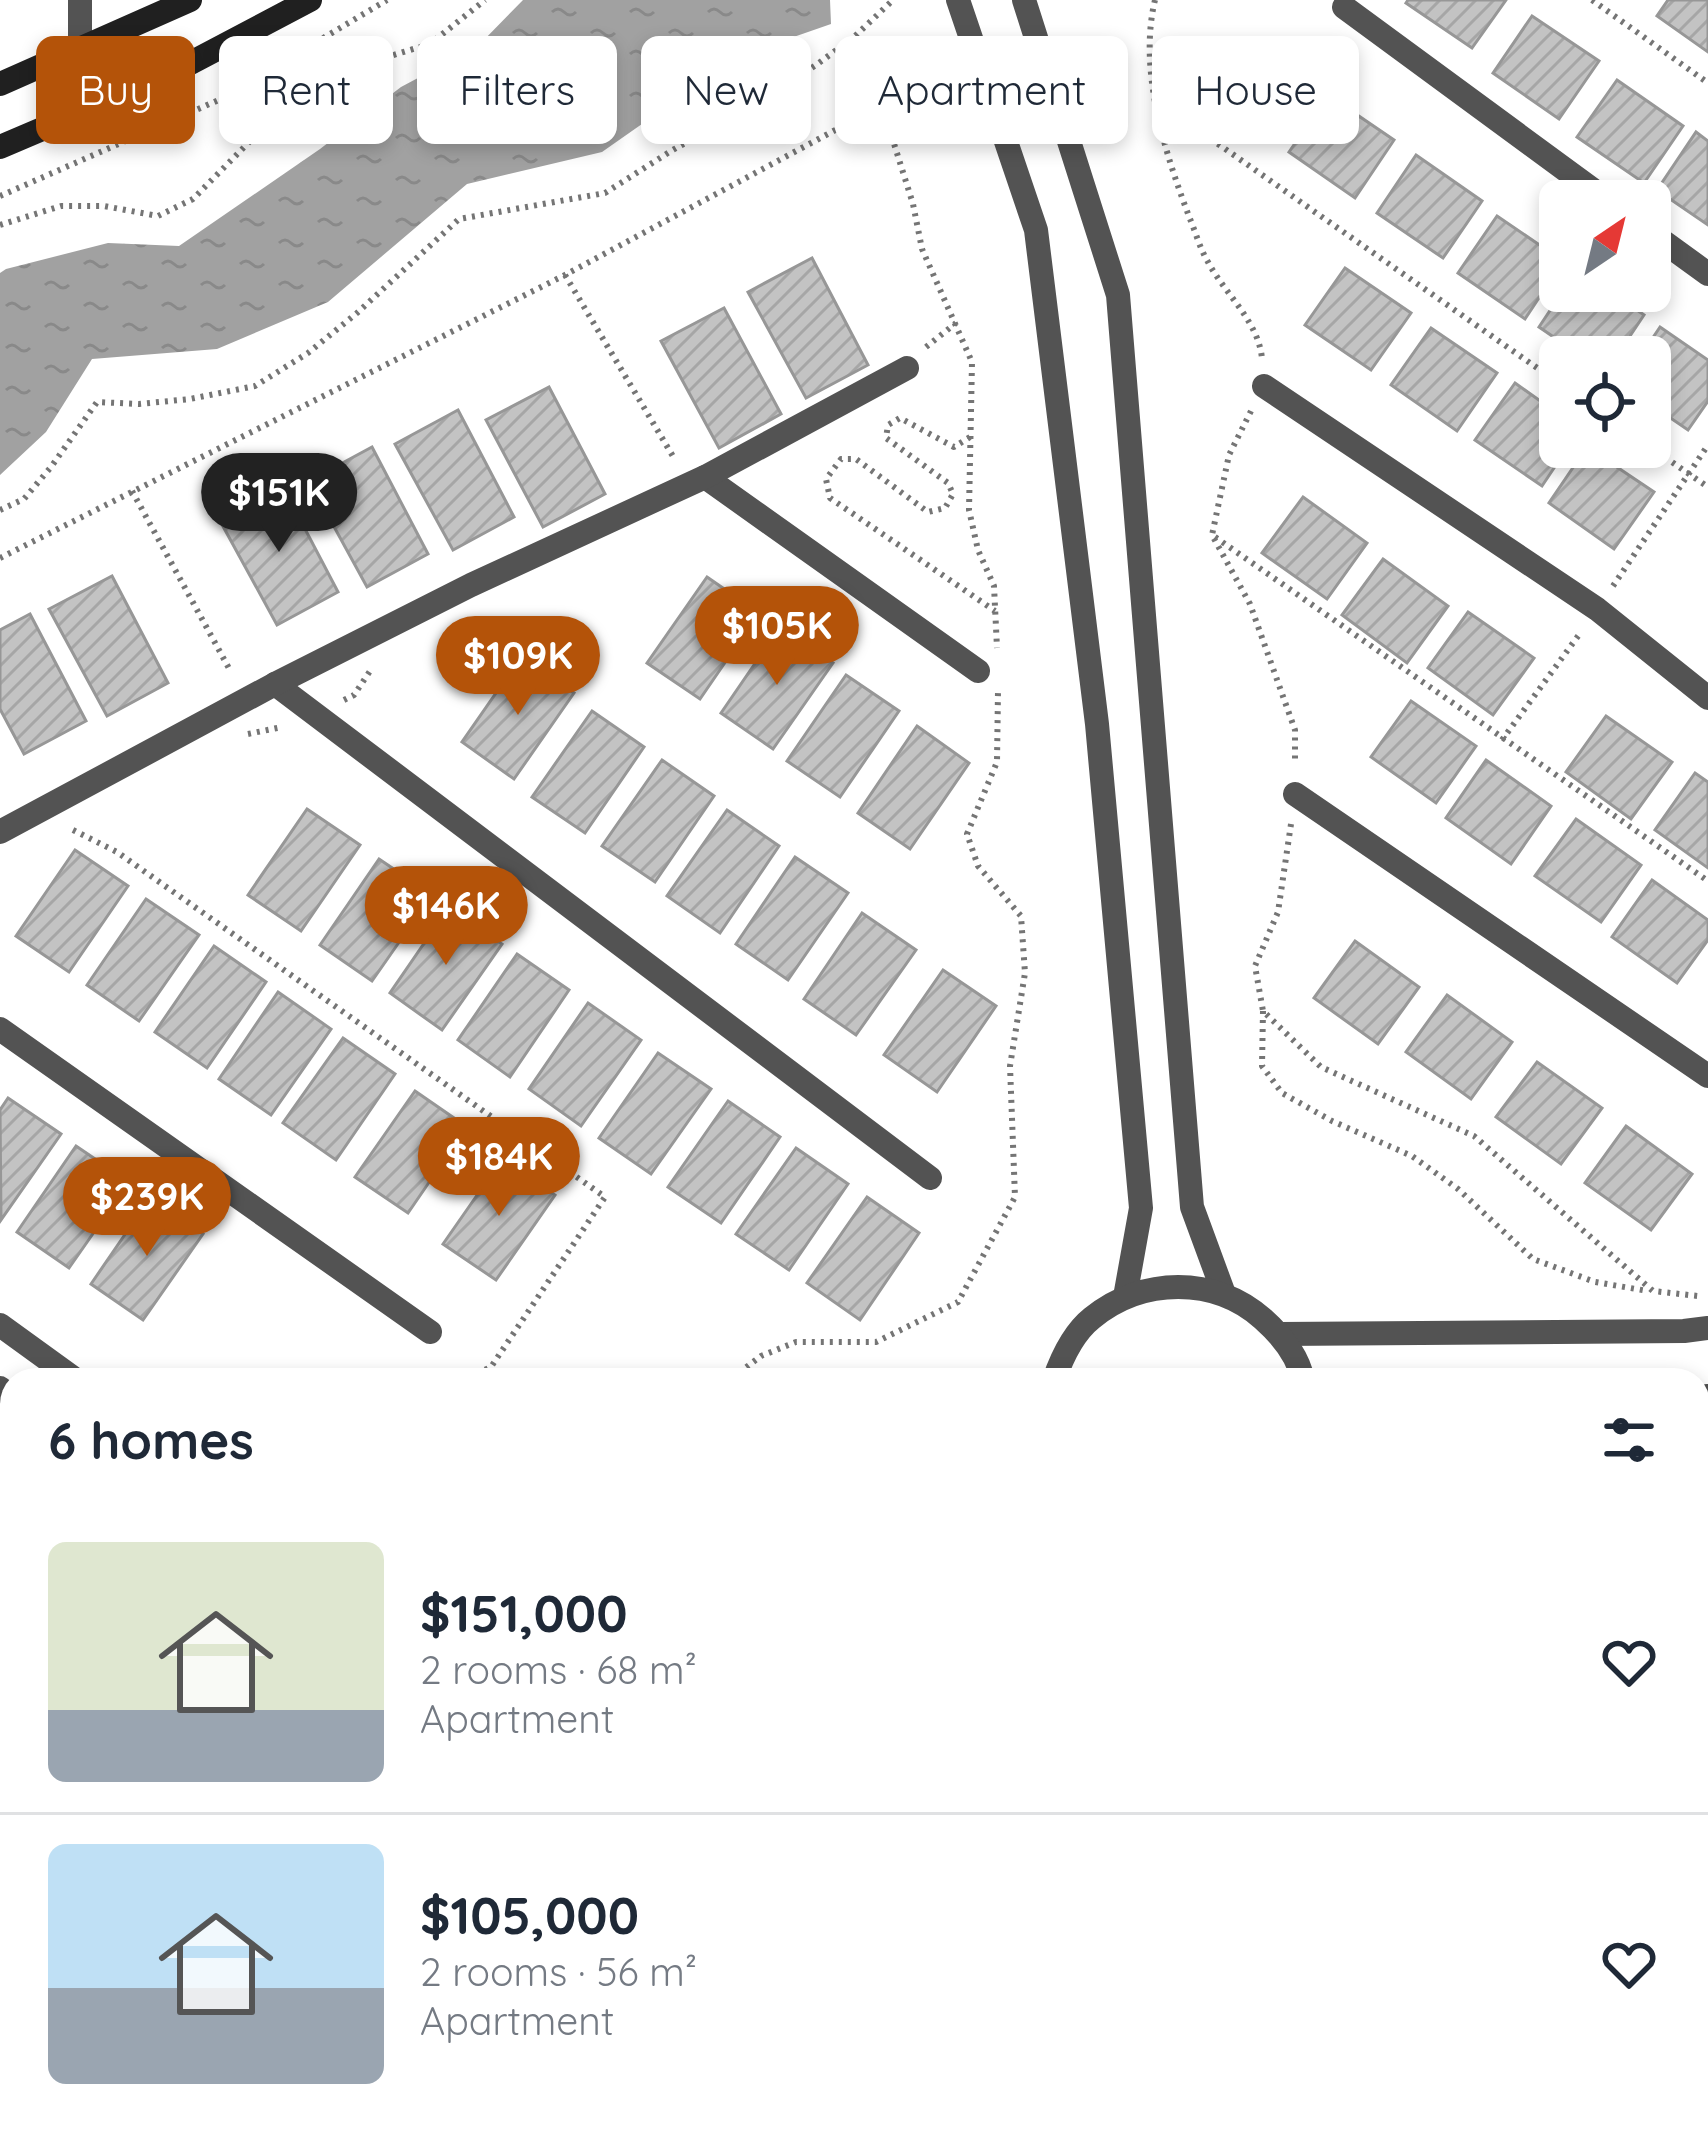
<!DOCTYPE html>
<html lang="en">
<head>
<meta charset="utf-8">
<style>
  body { margin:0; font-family:Quicksand,sans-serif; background:#f6f6f7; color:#1f2937; height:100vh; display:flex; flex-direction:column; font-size:45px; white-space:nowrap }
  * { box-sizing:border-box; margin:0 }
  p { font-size:39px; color:#747a83 }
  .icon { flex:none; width:66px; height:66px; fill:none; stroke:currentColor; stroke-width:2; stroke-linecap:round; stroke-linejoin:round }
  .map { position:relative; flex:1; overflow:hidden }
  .details { position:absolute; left:0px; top:1368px; width:1710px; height:768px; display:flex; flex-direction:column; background:#fff; border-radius:36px 36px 0 0; box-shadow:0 6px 18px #0003 }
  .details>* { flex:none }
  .hud { position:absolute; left:36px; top:36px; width:1638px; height:108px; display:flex; gap:24px }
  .needle { width:78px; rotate:35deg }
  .fabs { position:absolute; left:1539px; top:180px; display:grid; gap:24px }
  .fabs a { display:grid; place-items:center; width:132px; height:132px; border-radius:18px; background:#fff; box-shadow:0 6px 18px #0003; font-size:60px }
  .price { position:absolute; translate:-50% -102px; padding:0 27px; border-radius:42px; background:#b45309; color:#fff; font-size:39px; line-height:78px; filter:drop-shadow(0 3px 6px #0008) }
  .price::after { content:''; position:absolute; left:50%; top:72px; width:36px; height:27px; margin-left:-18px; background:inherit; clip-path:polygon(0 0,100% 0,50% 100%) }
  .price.current { background:#222; color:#fff }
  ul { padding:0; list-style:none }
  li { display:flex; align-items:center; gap:36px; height:300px; padding:0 48px }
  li+li { border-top:3px solid #e0e1e3 }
  li span { display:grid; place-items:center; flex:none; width:336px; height:240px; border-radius:18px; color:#555 }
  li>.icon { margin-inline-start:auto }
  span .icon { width:144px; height:144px; fill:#fffc; stroke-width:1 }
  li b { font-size:51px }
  h2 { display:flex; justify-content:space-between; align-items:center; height:144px; padding:0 48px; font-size:51px }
  .chip { padding:0 42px; border-radius:18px; background:#fff; box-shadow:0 6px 18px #0003; font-size:42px; line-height:108px }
  .chip.current { background:#b45309; color:#fff }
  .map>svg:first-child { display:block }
</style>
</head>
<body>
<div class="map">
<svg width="1708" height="2136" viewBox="0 0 1708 2136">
  <defs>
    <pattern id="water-ripples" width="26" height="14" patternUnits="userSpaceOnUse" patternTransform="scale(3)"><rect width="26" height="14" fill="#a1a1a1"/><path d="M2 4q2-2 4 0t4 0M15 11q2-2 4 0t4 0" fill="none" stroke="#898989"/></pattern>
    <pattern id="building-hatch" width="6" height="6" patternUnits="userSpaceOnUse" patternTransform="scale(3)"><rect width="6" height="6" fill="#c3c3c3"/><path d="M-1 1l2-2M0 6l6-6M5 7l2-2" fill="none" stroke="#a6a6a6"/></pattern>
  </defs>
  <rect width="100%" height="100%" fill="#fff"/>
  <!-- water -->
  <polygon fill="url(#water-ripples)" points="523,0 830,0 831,24 739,56 602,152 467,184 328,302 217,349 92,359 46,432 0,475 0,273 6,269 108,243 179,246 320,149 401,87 478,46"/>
  <!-- building -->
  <g fill="url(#building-hatch)" stroke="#979797" stroke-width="3">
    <polygon points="1408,0 1506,0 1472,48 1406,3"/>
    <polygon points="1668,0 1708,0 1708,52 1657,16"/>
    <polygon points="1532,16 1599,61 1559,119 1493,73"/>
    <polygon points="1617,80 1683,126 1644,183 1577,137"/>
    <polygon points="1328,95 1394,140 1355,198 1289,152"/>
    <polygon points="1696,132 1708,141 1708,225 1657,190"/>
    <polygon points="1416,155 1482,201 1443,258 1377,213"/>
    <polygon points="1497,216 1560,259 1560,266 1525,319 1458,273"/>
    <polygon points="812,258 868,365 806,398 748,292"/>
    <polygon points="1345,268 1411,313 1371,370 1305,325"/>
    <polygon points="1563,291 1610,291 1644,315 1616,357 1583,357 1539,327"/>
    <polygon points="724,308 781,414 719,448 661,341"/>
    <polygon points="1660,327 1708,360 1708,401 1688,430 1650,404 1650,357 1640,357"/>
    <polygon points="1431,328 1497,373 1457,431 1391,385"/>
    <polygon points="1515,383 1560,415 1560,447 1568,447 1542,486 1475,440"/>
    <polygon points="549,387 605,494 543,527 486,420"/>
    <polygon points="458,410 514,517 453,550 395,444"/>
    <polygon points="372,447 428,554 367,587 309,481"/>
    <polygon points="1587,447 1654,492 1614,549 1549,503"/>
    <polygon points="282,485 338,592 277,625 219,519"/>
    <polygon points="1303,497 1367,543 1327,599 1262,553"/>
    <polygon points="1383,559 1448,606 1407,663 1342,615"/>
    <polygon points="112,576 168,683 107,716 49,609"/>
    <polygon points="707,577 759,613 700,699 647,663"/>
    <polygon points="1468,612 1534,658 1493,715 1428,668"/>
    <polygon points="30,614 86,721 24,754 0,709 0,630"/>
    <polygon points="780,627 833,663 773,749 721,713"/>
    <polygon points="521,657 574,693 514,779 462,742"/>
    <polygon points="846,675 899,711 840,797 787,761"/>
    <polygon points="1411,701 1476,746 1436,803 1371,757"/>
    <polygon points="592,711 644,747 585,833 532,797"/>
    <polygon points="1606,716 1672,762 1631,819 1566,772"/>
    <polygon points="917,726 969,763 910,849 858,813"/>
    <polygon points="662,760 714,796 655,882 602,846"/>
    <polygon points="1486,760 1551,806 1511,864 1446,818"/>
    <polygon points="1695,773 1708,782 1708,868 1655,830"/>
    <polygon points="307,809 360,845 301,931 248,895"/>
    <polygon points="727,810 779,846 720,933 667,896"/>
    <polygon points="1576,819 1641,865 1601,922 1535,876"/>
    <polygon points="75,850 128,886 69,972 16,936"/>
    <polygon points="795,857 848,893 788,980 736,944"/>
    <polygon points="379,859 432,895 372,981 320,945"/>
    <polygon points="1652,880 1708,920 1708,940 1677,983 1612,937"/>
    <polygon points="146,899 199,935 139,1021 87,985"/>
    <polygon points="449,907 502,944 442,1030 390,993"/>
    <polygon points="862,913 916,950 856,1035 804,999"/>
    <polygon points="1355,941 1419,987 1378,1044 1314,998"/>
    <polygon points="214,946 266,982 207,1068 155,1032"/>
    <polygon points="517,954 569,990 510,1077 458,1040"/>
    <polygon points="943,970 996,1006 937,1092 884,1055"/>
    <polygon points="278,992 331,1029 271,1115 219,1079"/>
    <polygon points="1447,995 1512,1042 1471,1099 1406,1052"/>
    <polygon points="588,1003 641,1040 581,1126 529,1089"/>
    <polygon points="343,1038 395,1074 336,1160 283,1123"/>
    <polygon points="658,1053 711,1089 651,1174 599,1138"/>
    <polygon points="1537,1062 1602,1108 1561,1164 1496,1117"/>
    <polygon points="415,1091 467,1127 408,1213 355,1177"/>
    <polygon points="8,1098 61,1134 1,1220 0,1110"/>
    <polygon points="728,1101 780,1137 721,1223 668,1187"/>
    <polygon points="1626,1126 1692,1174 1651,1230 1585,1183"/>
    <polygon points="76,1146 129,1182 69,1268 17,1232"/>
    <polygon points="796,1148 848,1184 789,1270 736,1234"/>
    <polygon points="503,1158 555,1195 496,1280 443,1244"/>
    <polygon points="867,1197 919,1233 860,1320 807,1283"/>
    <polygon points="150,1198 203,1234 143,1320 91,1284"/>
    <polygon points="12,2005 12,2109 0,2100 0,2022"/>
    <polygon points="72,2124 175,2124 180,2127 173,2136 64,2136"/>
    <polygon points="298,2124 407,2124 398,2136 309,2136 296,2127"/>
  </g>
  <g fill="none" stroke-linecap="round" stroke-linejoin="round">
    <!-- path -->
    <g stroke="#757575" stroke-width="6" stroke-dasharray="3 6" stroke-linecap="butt">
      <path d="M1155,0C1138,70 1165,153 1190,219C1196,233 1200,249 1208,262C1225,294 1259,322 1262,359"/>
      <polyline points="1592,0 1708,83"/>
      <polyline points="1159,125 1201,132 1560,384"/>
      <polyline points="0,196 221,99 387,0"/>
      <polyline points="0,225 61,206 104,206 158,216 193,199 260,131 380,59 430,44 485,0"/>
      <polyline points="565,275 674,458"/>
      <polyline points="926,347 956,323"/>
      <polyline points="1251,411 1229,455 1212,535 1250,604 1295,730 1295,763"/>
      <polyline points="970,437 954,447 900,418 888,425 886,438 948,483 953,494 945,508 928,512 856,459 841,459 826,479 830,498 995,611"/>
      <polyline points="1650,447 1708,487"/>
      <polyline points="132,491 231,672"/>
      <polyline points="0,510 24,499 51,467 97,402 139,404 190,399 255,386 308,353 357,313 459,219 605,193 671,151 715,126 745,102 781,88 816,65 854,37 893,0"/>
      <polyline points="1215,537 1708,881"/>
      <polyline points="0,558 565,275 839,128 890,131 913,204 922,249 972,362 969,510 978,550 994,586 997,648"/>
      <polyline points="1613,586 1708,445"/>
      <polyline points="344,700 354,695 370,671"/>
      <polyline points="248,734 282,727"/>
      <polyline points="1502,740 1581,632"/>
      <polyline points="1291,824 1278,912 1255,966 1263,1011 1321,1067 1474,1136 1653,1291 1698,1296"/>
      <polyline points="73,830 117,852 605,1197 491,1367 464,1380"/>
      <polyline points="1263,1011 1262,1066 1282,1093 1332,1121 1412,1156 1458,1189 1533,1259 1595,1282 1648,1291"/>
      <polyline points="735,1380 736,1375 761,1356 796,1342 876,1342 958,1302 1015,1197 1010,1066 1025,973 1021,916 978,866 967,834 997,762 998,691"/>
      <polyline points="0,1947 12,1955"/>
      <polyline points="254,2124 271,2136"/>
      <polyline points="832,2136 841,2124"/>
      <polyline points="1319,2136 1321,2124"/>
    </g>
    <!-- street -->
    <g stroke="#535353" stroke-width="24">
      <polyline points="958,0 1036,230 1097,724 1141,1208 1125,1297"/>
      <polyline points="1024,0 1118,295 1192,1207 1224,1294"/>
      <polyline points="1344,7 1608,201"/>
      <polyline points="80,50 80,0"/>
      <polyline points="1650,232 1708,274"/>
      <polyline points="1264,386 1597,609 1708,698"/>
      <polyline points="705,477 978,671"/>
      <polyline points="275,684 930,1178"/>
      <polyline points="1295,794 1708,1076"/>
      <polyline points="0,832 275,684 471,585 705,477 907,368"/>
      <polyline points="0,1029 430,1332"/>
      <polyline points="0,1325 76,1380"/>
      <polyline points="1280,1334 1684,1331 1708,1328"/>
      <polyline points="249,1380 281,1380"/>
      <path d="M1054,1380C1062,1357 1073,1333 1092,1318C1142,1277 1215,1276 1263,1319C1281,1335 1298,1356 1303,1380"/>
      <polyline points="0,1388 12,1397"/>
      <polyline points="1698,1397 1708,1396"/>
      <polyline points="1698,1482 1708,1482"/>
      <polyline points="0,1697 12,1706"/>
      <polyline points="0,1865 12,1848"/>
      <polyline points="1698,1873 1708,2032"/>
      <polyline points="587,2124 603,2136"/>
      <polyline points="1226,2124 1227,2136"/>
      <polyline points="1281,2124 1282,2136"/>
      <polyline points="1381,2124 1382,2136"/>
      <polyline points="770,2136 778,2124"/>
    </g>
    <!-- secondary -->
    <g stroke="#202020" stroke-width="24">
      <polyline points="0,84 190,0"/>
      <polyline points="0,147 162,78 310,0"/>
    </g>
  </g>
</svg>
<div class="fabs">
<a><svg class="needle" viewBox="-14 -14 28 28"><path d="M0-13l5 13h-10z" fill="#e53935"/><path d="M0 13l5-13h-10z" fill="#747a83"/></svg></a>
<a><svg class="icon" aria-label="locate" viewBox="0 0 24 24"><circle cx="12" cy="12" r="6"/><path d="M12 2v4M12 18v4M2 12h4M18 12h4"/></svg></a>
</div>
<b class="price current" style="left:279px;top:555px">$151K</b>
<b class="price" style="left:777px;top:688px">$105K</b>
<b class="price" style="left:518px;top:718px">$109K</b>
<b class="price" style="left:446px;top:968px">$146K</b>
<b class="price" style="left:499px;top:1219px">$184K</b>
<b class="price" style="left:147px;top:1259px">$239K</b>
<div class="hud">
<a class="chip current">Buy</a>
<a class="chip">Rent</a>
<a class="chip">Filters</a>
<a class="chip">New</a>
<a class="chip">Apartment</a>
<a class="chip">House</a>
</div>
<section class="details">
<h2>6 homes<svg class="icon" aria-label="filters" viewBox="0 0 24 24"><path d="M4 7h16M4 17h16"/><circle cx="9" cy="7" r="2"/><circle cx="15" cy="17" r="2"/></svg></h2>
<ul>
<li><span style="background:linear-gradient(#dfe7d0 70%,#9aa5b1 0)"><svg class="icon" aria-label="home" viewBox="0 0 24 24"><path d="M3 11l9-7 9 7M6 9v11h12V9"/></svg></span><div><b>$151,000</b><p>2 rooms · 68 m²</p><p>Apartment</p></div><svg class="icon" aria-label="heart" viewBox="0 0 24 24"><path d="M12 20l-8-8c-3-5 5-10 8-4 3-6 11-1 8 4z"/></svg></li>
<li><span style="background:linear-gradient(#bfe0f5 60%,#9aa5b1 0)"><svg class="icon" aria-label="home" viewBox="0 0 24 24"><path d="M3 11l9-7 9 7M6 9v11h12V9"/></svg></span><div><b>$105,000</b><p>2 rooms · 56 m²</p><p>Apartment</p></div><svg class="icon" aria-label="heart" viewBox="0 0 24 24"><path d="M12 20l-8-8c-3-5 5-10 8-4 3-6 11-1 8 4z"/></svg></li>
</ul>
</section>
</div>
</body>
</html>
